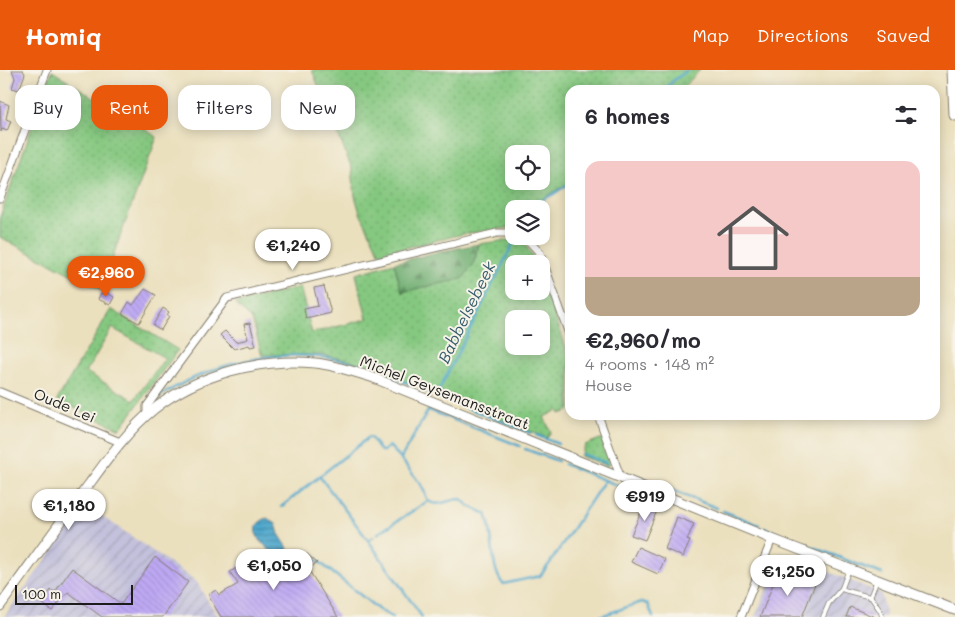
<!DOCTYPE html>
<html lang="en">
<head>
<meta charset="utf-8">
<style>
  body { margin:0; font-family:Mali,sans-serif; background:#f2f2f3; color:#2b2b33; height:100vh; display:flex; flex-direction:column; font-size:19px; white-space:nowrap }
  * { box-sizing:border-box; margin:0 }
  p { font-size:16px; color:#7c7c81 }
  .icon { flex:none; width:28px; height:28px; fill:none; stroke:currentColor; stroke-width:2; stroke-linecap:round; stroke-linejoin:round }
  .map { position:relative; flex:1; overflow:hidden }
  .sheet { position:absolute; left:565px; top:15px; width:375px; height:335px; display:flex; flex-direction:column; background:#fff; border-radius:15px; box-shadow:0 2px 12px #0003 }
  .sheet>* { flex:none }
  .top-card { position:absolute; left:15px; top:15px; width:475px; height:45px; display:flex; gap:10px }
  .tools { position:absolute; left:505px; top:75px; display:grid; gap:10px }
  .tools a { display:grid; place-items:center; width:45px; height:45px; border-radius:10px; background:#fff; box-shadow:0 2px 12px #0003; font-size:25px }
  .scale { position:absolute; left:15px; bottom:12px; width:118px; box-sizing:border-box; padding-left:5px; border:2px solid #1c1c1c; border-top:0; font-size:14px; line-height:18px; white-space:nowrap; color:#1c1c1c; -webkit-text-stroke:4px #f7f3e8; paint-order:stroke }
  .price { position:absolute; translate:-50% -42px; padding:0 11px; border-radius:18px; background:#fff; color:#222; font-size:16px; line-height:32px; filter:drop-shadow(0 1px 2px #0008) }
  .price::after { content:''; position:absolute; left:50%; top:30px; width:15px; height:11px; margin-left:-8px; background:inherit; clip-path:polygon(0 0,100% 0,50% 100%) }
  .price.current { background:#ea580c; color:#fff }
  ul { padding:0; list-style:none }
  li { display:grid; align-content:center; gap:10px; height:265px; padding:0 20px }
  li span { display:grid; place-items:center; height:155px; border-radius:15px; color:#555 }
  li>.icon { margin-inline-start:auto }
  span .icon { width:90px; height:90px; fill:#fffc; stroke-width:1 }
  li b { font-size:21px }
  h2 { display:flex; justify-content:space-between; align-items:center; height:60px; padding:0 20px; font-size:21px }
  .tag { padding:0 18px; border-radius:15px; background:#fff; box-shadow:0 2px 12px #0003; font-size:18px; line-height:45px }
  .tag.current { background:#ea580c; color:#fff }
  header { display:flex; align-items:center; gap:30px; box-sizing:border-box; height:70px; padding:0 25px; background:#ea580c; color:#fff }
  header strong { font-size:24px }
  nav { display:flex; gap:28px; margin-inline-start:auto; font-size:18px }
  .map>svg:first-child { display:block }
</style>
</head>
<body>
<header>
<strong>Homiq</strong>
<nav><a>Map</a><a>Directions</a><a>Saved</a></nav>
</header>
<div class="map">
<svg width="955" height="547" viewBox="0 0 955 547">
  <defs>
    <pattern id="industrial-furrows" width="10" height="10" patternUnits="userSpaceOnUse" patternTransform="scale(1.25)"><rect width="10" height="10" fill="#c3c1db"/><path d="M-1 1l2-2M0 10L10 0M9 11l2-2" fill="none" stroke="#a7a5bb"/></pattern>
    <pattern id="grass-dots" width="8" height="8" patternUnits="userSpaceOnUse" patternTransform="scale(1.25)"><rect width="8" height="8" fill="#85c880"/><path d="M2 2h.1M6 6h.1" fill="none" stroke="#72ab6e" stroke-width="1.8" stroke-linecap="round"/></pattern>
    <pattern id="forest-firs" width="22" height="20" patternUnits="userSpaceOnUse" patternTransform="scale(1.25)"><rect width="22" height="20" fill="#6cac6e"/><path d="M5 1l3.5 6h-7zM16 11l3.5 6h-7z" fill="#588b5a"/></pattern>
    <pattern id="water-rules" width="6" height="5" patternUnits="userSpaceOnUse" patternTransform="scale(1.25)"><rect width="6" height="5" fill="#4fa7cc"/><path d="M0 2.5h6" fill="none" stroke="#4187a5"/></pattern>
    <pattern id="building-back-hatch" width="6" height="6" patternUnits="userSpaceOnUse" patternTransform="scale(1.25)"><rect width="6" height="6" fill="#bea9f4"/><path d="M-1 5l2 2M0 0l6 6M5-1l2 2" fill="none" stroke="#a391d1"/></pattern>
  </defs>
  <rect width="100%" height="100%" fill="#f7f3e8"/>
  <filter id="ink" filterUnits="userSpaceOnUse"><feTurbulence type="fractalNoise" baseFrequency=".02" numOctaves="2"/><feDisplacementMap in="SourceGraphic" scale="10" xChannelSelector="R" yChannelSelector="G"/><feConvolveMatrix kernelMatrix="1 2 1 2 8 2 1 2 1" color-interpolation-filters="sRGB"/></filter>
  <filter id="wash" filterUnits="userSpaceOnUse"><feTurbulence type="fractalNoise" baseFrequency=".0096" numOctaves="4" result="noise"/><feDisplacementMap in="SourceGraphic" scale="20" xChannelSelector="R" yChannelSelector="G"/><feGaussianBlur stdDeviation="1.12" result="paint"/><feColorMatrix in="noise" values="0 0 0 0 0 0 0 0 0 0 0 0 0 0 0 0 0 1.4 0 .05"/><feComposite in="paint" operator="in"/></filter>
  <g filter="url(#wash)">
    <rect width="100%" height="100%" fill="#ebe0be"/>
    <!-- industrial -->
    <g fill="url(#industrial-furrows)">
      <polygon points="86,435 196,511 218,547 4,547"/>
      <polygon points="782,483 881,523 886,547 755,547"/>
    </g>
    <!-- grass -->
    <g fill="url(#grass-dots)" stroke="#50724e" fill-rule="evenodd">
      <path d="M312,0H700L681,20H570V112L534,134L532,139H514V157L463,164L380,184L360,143L355,126L352,99ZM514,84H541V111H514Z"/>
      <polygon points="52,1 157,67 114,183 109,204 101,220 0,167 0,147"/>
      <path d="M516,169L526,176L537,194H514V221H541V205L570,289V340L560,344L558,340L544,347L551,362L547,368L445,326L352,291L321,285H262L252,249L235,234L300,217L312,263L367,249L356,204L394,193L402,222L473,196L479,174ZM514,249H541V276H514Z"/>
      <path d="M111,239L178,280L120,359L57,330ZM112,258L165,288L134,330L86,302Z"/>
      <path d="M600,369H603C608,376 614,389 607,396L580,386L585,375Z"/>
    </g>
    <!-- forest -->
    <polygon fill="url(#forest-firs)" stroke="#446445" points="479,174 473,196 462,209 402,222 394,193 438,182"/>
    <!-- water -->
    <path fill="url(#water-rules)" stroke="#366274" d="M267,448L276,454L279,464L288,478L285,484L275,485C262,473 243,458 267,448Z"/>
    <g fill="none" stroke-linecap="round" stroke-linejoin="round">
      <!-- stream -->
      <g stroke="#4fa7cc" stroke-width="2.5">
        <polyline points="664,20 674,10 688,0"/>
        <polyline points="542,130 552,125 570,113"/>
        <polyline points="530,139 535,133 540,131"/>
        <polyline points="420,319 530,363"/>
        <path d="M160,326C222,288 290,275 360,295C379,301 396,309 414,316"/>
        <polyline points="436,326 515,170"/>
        <polyline points="429,340 520,376"/>
        <polyline points="536,365 558,374"/>
        <polyline points="525,379 558,391"/>
        <polyline points="582,384 606,393"/>
        <polyline points="564,394 642,425"/>
        <polyline points="630,404 657,415"/>
        <polyline points="320,407 368,470 373,467"/>
        <polyline points="663,417 717,438"/>
        <path d="M428,431C439,438 448,429 461,429L469,436L486,444C495,465 489,497 503,514L540,506L550,493L605,410"/>
        <path d="M281,437L369,367C375,370 376,377 381,381H384L389,376L401,388L429,339"/>
        <polyline points="723,441 759,455"/>
        <polyline points="764,458 882,504"/>
        <polyline points="377,464 428,431 422,416 401,389"/>
        <polyline points="368,470 422,547"/>
        <polyline points="307,482 379,540 392,547"/>
        <polyline points="598,547 642,532 648,534 653,547"/>
      </g>
    </g>
    <g id="blocks">
      <!-- building -->
      <g fill="url(#building-back-hatch)">
        <polygon points="12,0 23,0 25,4 19,20 12,18 15,8"/>
        <polygon points="0,31 9,35 6,49 11,51 7,61 2,59 1,62"/>
        <polygon points="324,216 331,243 306,249 304,239 318,236 314,218"/>
        <polygon points="145,219 156,225 139,253 122,244 129,232 133,235"/>
        <polygon points="104,221 114,227 110,235 98,229 101,223 103,224"/>
        <polygon points="163,238 169,242 167,245 169,246 161,260 153,255"/>
        <polygon points="250,253 256,276 250,277 249,275 234,279 220,265 225,261 236,272 248,269 244,254"/>
        <polygon points="645,433 658,438 645,470 631,465"/>
        <polygon points="677,447 694,454 687,470 690,471 683,487 665,479"/>
        <polygon points="638,477 665,489 658,504 631,492"/>
        <polygon points="261,483 266,492 273,488 281,491 283,495 299,484 301,488 307,484 317,493 308,499 338,547 221,547 208,525 216,520 219,525 238,514 230,502"/>
        <polygon points="155,487 188,512 163,547 102,547 68,522 52,541 42,533 51,520 55,522 72,498 121,534"/>
        <polygon points="779,499 815,514 802,547 760,547"/>
        <polygon points="850,537 875,547 846,547"/>
      </g>
    </g>
  </g>
  <g filter="url(#ink)">
    <use href="#blocks" fill-opacity="0" stroke="#847e6d" stroke-width="1"/>
    <g fill="none" stroke-linecap="round" stroke-linejoin="round">
      <!-- service casing -->
      <g stroke="#847e6d" stroke-width="5.5">
        <g id="service">
          <polyline points="849,499 842,518 844,520 870,527 877,510"/>
          <polyline points="871,527 881,542 882,547"/>
          <polyline points="823,547 829,533 842,518"/>
        </g>
      </g>
      <!-- minor casing -->
      <g stroke="#847e6d" stroke-width="9">
        <g id="minor">
          <polyline points="0,128 47,0"/>
          <polyline points="524,166 540,183 570,267"/>
          <polyline points="0,322 120,372"/>
          <polyline points="147,344 147,336 227,228 497,163 514,163"/>
          <polyline points="598,345 620,406"/>
          <polyline points="741,547 772,469"/>
        </g>
      </g>
      <!-- tertiary casing -->
      <g stroke="#847e6d" stroke-width="11">
        <path id="tertiary" d="M0,536C30,495 59,453 90,413C109,387 129,359 154,339C198,304 260,288 315,293C335,295 355,302 374,308L772,469L955,540"/>
      </g>
      <!-- primary casing -->
      <g stroke="#847e6d" stroke-width="13">
        <polyline id="primary" points="953,0 955,45"/>
      </g>
      <!-- service -->
      <use href="#service" stroke="#fff" stroke-width="4"/>
      <!-- minor -->
      <use href="#minor" stroke="#fff" stroke-width="7"/>
      <!-- tertiary -->
      <use href="#tertiary" stroke="#fff" stroke-width="9"/>
      <!-- primary -->
      <use href="#primary" stroke="#fff" stroke-width="11"/>
    </g>
  </g>
  <g text-anchor="middle" dominant-baseline="central" stroke-width="4" stroke-linejoin="round" paint-order="stroke">
    <!-- street labels -->
    <g font-size="15" fill="#1c1c1c" stroke="#f7f3e8">
      <text transform="translate(445 322) rotate(21)">Michel Geysemansstraat</text>
      <text transform="translate(65 335) rotate(23)">Oude Lei</text>
    </g>
    <!-- water labels -->
    <g font-size="16" font-style="italic" fill="#335b6b" stroke="#f7f3e8">
      <text transform="translate(466 242) rotate(-64)">Babbelsebeek</text>
    </g>
  </g>
</svg>
<div class="tools">
<a><svg class="icon" aria-label="locate" viewBox="0 0 24 24"><circle cx="12" cy="12" r="6"/><path d="M12 2v4M12 18v4M2 12h4M18 12h4"/></svg></a>
<a><svg class="icon" aria-label="layers" viewBox="0 0 24 24"><path d="M12 4l9 5-9 5-9-5zM3 14l9 5 9-5"/></svg></a>
<a>+</a>
<a>−</a>
</div>
<div class="scale">100 m</div>
<b class="price" style="left:293px;top:201px">€1,240</b>
<b class="price current" style="left:106px;top:228px">€2,960</b>
<b class="price" style="left:645px;top:452px">€919</b>
<b class="price" style="left:69px;top:461px">€1,180</b>
<b class="price" style="left:274px;top:521px">€1,050</b>
<b class="price" style="left:788px;top:527px">€1,250</b>
<div class="top-card">
<a class="tag">Buy</a>
<a class="tag current">Rent</a>
<a class="tag">Filters</a>
<a class="tag">New</a>
</div>
<section class="sheet">
<h2>6 homes<svg class="icon" aria-label="filters" viewBox="0 0 24 24"><path d="M4 7h16M4 17h16"/><circle cx="9" cy="7" r="2"/><circle cx="15" cy="17" r="2"/></svg></h2>
<ul>
<li><span style="background:linear-gradient(#f6c9c9 75%,#b9a48a 0)"><svg class="icon" aria-label="home" viewBox="0 0 24 24"><path d="M3 11l9-7 9 7M6 9v11h12V9"/></svg></span><div><b>€2,960/mo</b><p>4 rooms · 148 m²</p><p>House</p></div></li>
</ul>
</section>
</div>
</body>
</html>
